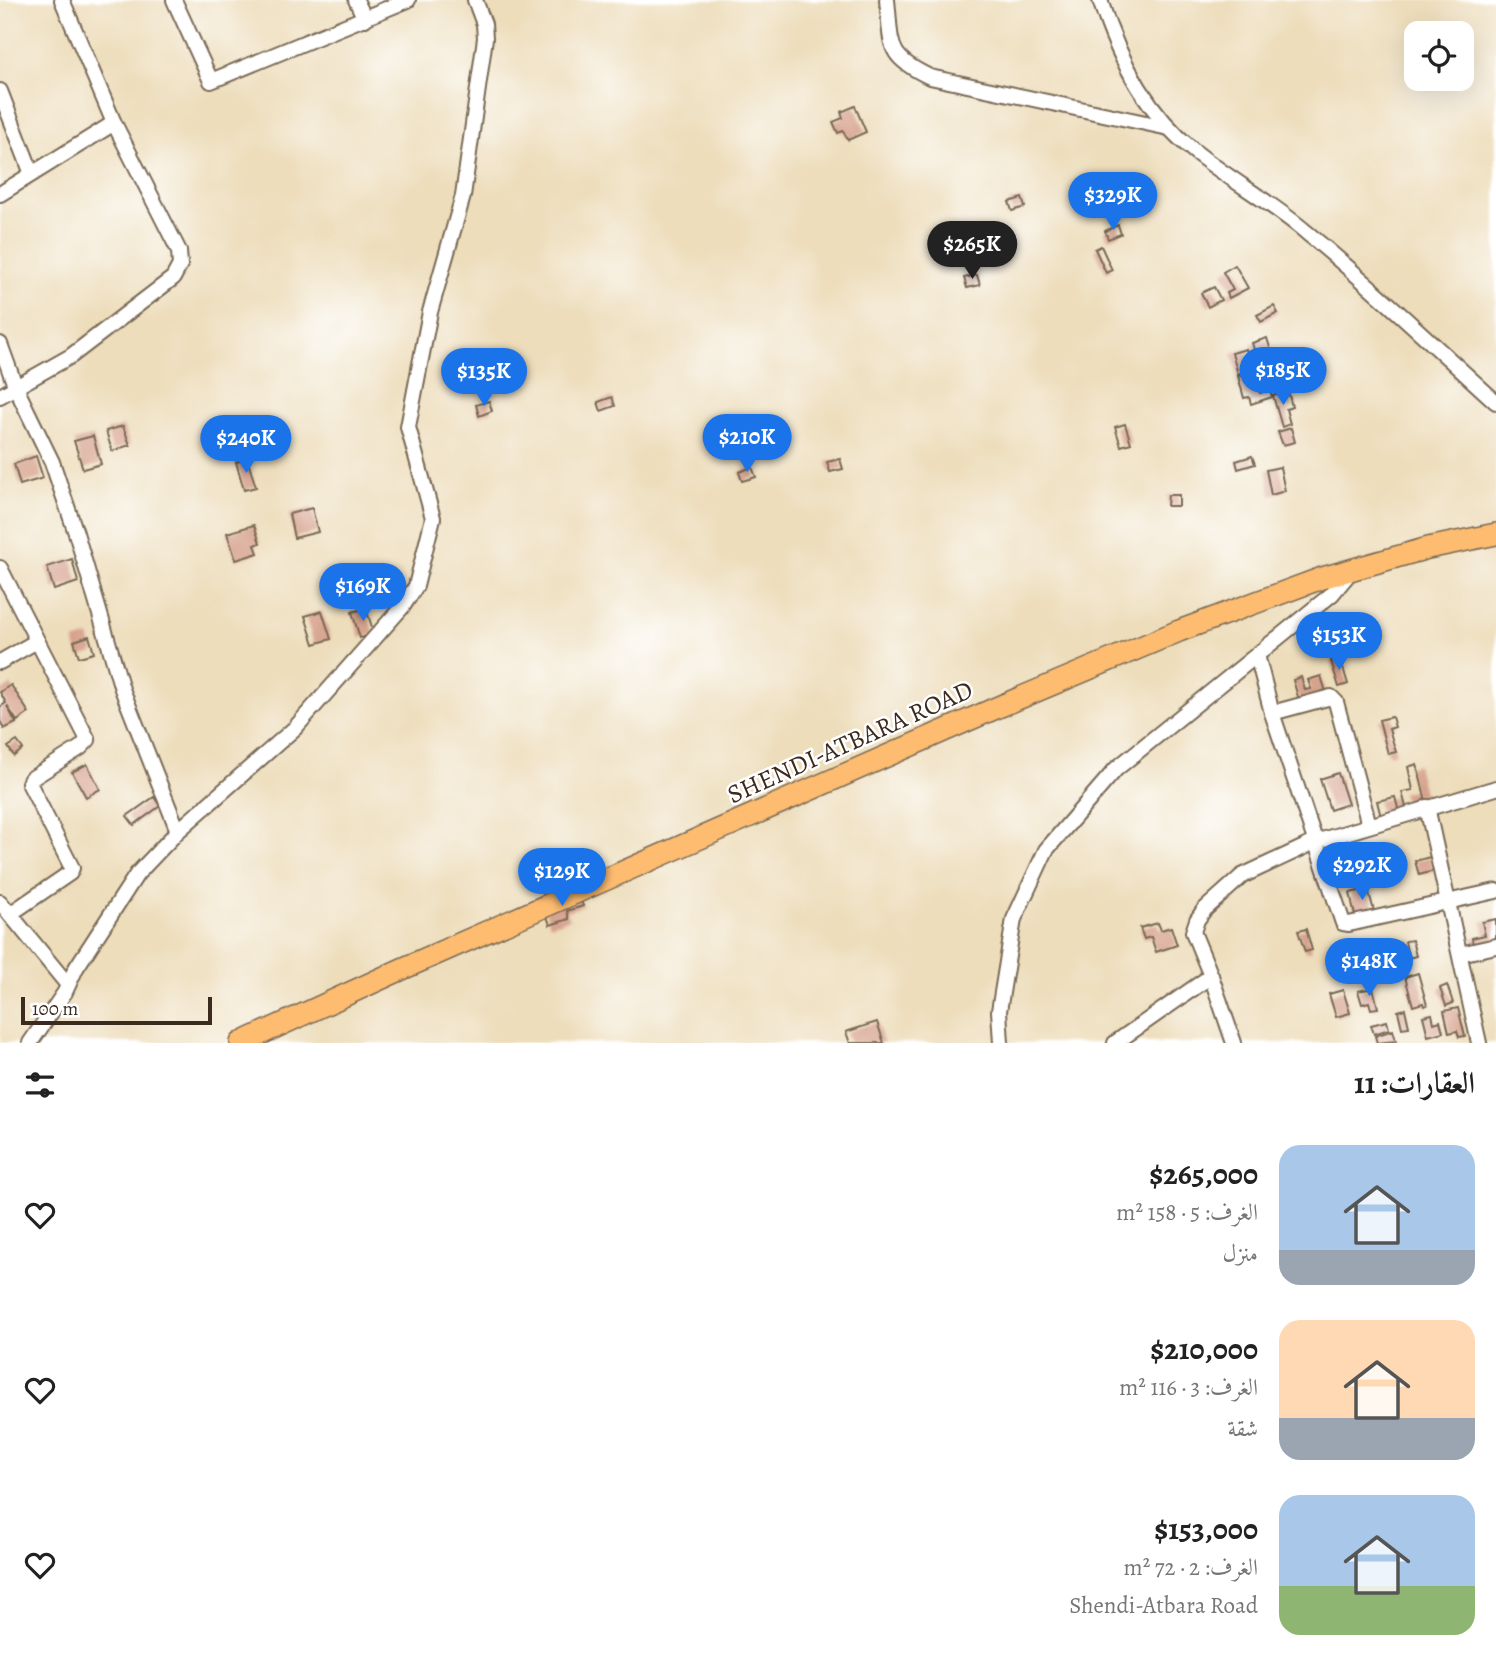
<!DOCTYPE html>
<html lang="ar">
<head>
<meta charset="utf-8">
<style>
  body { margin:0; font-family:Alegreya,Amiri,serif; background:#f2f2f2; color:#222; direction:rtl; height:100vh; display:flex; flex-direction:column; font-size:26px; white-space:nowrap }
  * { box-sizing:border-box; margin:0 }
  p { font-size:23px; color:#767676 }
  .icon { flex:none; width:38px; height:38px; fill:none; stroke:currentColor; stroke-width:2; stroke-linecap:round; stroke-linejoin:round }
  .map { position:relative; height:1043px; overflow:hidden; direction:ltr }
  .panel { display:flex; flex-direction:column; background:#fff; flex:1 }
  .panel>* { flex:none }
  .tools { position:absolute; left:1404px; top:21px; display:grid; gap:14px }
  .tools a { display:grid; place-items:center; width:70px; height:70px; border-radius:14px; background:#fff; box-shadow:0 7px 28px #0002; font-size:35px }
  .scale { position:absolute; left:21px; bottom:18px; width:191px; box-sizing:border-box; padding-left:7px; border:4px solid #3b2a1e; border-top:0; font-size:19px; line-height:24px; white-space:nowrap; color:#3b2a1e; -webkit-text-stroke:5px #fff; paint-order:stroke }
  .price { position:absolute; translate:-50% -60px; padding:0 16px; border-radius:24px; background:#1a73e8; color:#fff; font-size:23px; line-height:46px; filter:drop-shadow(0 2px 4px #0008) }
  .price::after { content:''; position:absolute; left:50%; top:42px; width:21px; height:16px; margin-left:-10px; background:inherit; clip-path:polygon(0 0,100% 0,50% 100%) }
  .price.active { background:#222; color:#fff }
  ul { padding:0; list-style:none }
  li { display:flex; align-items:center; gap:21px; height:175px; padding:0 21px }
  li span { display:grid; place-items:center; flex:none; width:196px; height:140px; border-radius:21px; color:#555 }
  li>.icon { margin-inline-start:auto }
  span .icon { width:84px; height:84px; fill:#fffc; stroke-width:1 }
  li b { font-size:30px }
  h2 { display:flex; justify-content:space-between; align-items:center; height:84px; padding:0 21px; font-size:30px }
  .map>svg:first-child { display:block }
</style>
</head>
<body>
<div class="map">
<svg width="1496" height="1043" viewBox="0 0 1496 1043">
  <rect width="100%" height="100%" fill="#fff"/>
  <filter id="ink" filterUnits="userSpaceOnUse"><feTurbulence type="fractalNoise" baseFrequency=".0143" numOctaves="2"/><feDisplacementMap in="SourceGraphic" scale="14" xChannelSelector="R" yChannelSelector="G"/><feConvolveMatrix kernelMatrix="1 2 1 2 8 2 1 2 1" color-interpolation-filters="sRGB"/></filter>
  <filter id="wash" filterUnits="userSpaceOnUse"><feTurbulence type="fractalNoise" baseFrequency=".00686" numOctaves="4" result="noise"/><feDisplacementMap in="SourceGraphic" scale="28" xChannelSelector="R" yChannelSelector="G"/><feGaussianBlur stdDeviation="1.57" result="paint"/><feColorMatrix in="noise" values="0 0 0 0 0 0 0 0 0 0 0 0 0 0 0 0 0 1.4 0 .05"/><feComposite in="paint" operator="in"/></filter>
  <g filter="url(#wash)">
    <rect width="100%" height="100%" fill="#edddbb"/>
    <g id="blocks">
      <!-- building -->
      <g fill="#d7a28d">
        <polygon points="855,106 866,132 848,140 843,131 838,133 833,122 843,118 841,112"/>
        <polygon points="1022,198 1025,207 1012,211 1009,202"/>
        <polygon points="1118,225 1121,234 1108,239 1105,231"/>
        <polygon points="1101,246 1112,270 1106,273 1095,249"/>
        <polygon points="1235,265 1248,288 1229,298 1227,293 1233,290 1223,272"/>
        <polygon points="977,275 980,285 967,288 964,278"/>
        <polygon points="1214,287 1221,300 1208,307 1201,293"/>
        <polygon points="1274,306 1278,313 1261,322 1257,315"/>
        <polygon points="1267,338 1272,354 1257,359 1252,343"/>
        <polygon points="1246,349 1252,369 1238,374 1232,353"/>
        <polygon points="1279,363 1286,386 1272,390 1265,368"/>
        <polygon points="1253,371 1260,393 1270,390 1272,397 1251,404 1249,397 1244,398 1238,376"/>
        <polygon points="1288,391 1292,407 1286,409 1290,424 1282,427 1273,396"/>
        <polygon points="612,397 615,406 601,411 598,402"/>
        <polygon points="489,401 492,411 479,416 476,405"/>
        <polygon points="1125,424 1131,443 1121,446 1115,427"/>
        <polygon points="123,426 130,445 112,451 106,431"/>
        <polygon points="1291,428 1295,442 1283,445 1278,432"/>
        <polygon points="93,436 101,464 83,469 74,441"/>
        <polygon points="36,456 43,478 20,485 14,464"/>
        <polygon points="1252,456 1255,464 1238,469 1236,461"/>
        <polygon points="247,459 256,487 244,490 236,462"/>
        <polygon points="840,459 843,469 830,472 827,462"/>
        <polygon points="752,467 756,477 742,481 739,472"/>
        <polygon points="1280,467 1285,491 1271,495 1266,470"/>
        <polygon points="1168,495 1179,495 1179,506 1167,506"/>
        <polygon points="312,508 318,532 294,538 289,514"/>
        <polygon points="254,525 260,543 255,545 258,553 236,560 227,533"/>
        <polygon points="72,559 78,582 54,590 47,567"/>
        <polygon points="366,608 374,634 360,638 352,612"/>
        <polygon points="322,611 331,639 314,644 305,616"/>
        <polygon points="89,636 94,653 79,657 74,641"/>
        <polygon points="1340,658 1348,684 1339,687 1331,661"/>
        <polygon points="1321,676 1326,692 1299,700 1293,680 1301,677 1305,690 1311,689 1308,680"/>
        <polygon points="11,685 29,713 17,721 7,706 16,723 4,729 0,721 0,707 6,703 0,692"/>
        <polygon points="1392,717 1395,727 1389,729 1396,752 1388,754 1379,720"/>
        <polygon points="17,741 23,749 14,756 8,747"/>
        <polygon points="87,764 100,789 86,797 72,772"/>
        <polygon points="1417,764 1427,806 1407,811 1402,792 1413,790 1408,767"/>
        <polygon points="1338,773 1348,804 1330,810 1320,779"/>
        <polygon points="154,797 160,806 134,825 127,816"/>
        <polygon points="1395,797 1399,812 1381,817 1377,801"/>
        <polygon points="1430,857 1434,871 1419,875 1415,861"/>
        <polygon points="1368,889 1374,911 1355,916 1350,893"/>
        <polygon points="578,893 583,906 567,911 569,919 550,925 543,904"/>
        <polygon points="1496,919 1496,941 1473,946 1472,938 1485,935 1482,922"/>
        <polygon points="1158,923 1161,930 1171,927 1177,945 1156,952 1151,937 1144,939 1140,928"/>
        <polygon points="1306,929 1312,950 1305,952 1298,931"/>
        <polygon points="1412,940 1416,956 1408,958 1405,941"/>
        <polygon points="1418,973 1427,1005 1424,1006 1423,1003 1413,1006 1405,977"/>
        <polygon points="1447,985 1453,1003 1446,1006 1440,988"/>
        <polygon points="1373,988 1378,1008 1371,1009 1369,1002 1362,1004 1358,991"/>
        <polygon points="1343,990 1350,1013 1336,1017 1329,994"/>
        <polygon points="1458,1008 1465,1036 1459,1037 1457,1031 1449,1033 1444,1011"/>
        <polygon points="1405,1009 1409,1027 1402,1028 1398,1011"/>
        <polygon points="1432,1014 1434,1023 1440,1021 1443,1032 1428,1036 1423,1016"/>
        <polygon points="1387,1021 1389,1029 1374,1034 1371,1025"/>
        <polygon points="877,1022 884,1043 850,1043 846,1032"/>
        <polygon points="1393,1030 1396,1041 1377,1043 1375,1036"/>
      </g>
    </g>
  </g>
  <g filter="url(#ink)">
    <use href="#blocks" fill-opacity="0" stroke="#796955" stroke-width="2"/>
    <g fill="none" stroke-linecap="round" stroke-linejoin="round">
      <!-- minor casing -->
      <g stroke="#796955" stroke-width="18">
        <g id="minor">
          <polyline points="174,0 211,81 408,0"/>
          <polyline points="356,0 365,19"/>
          <path d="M887,0C892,45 885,56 930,77L1169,128"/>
          <path d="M1100,0C1118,58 1146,112 1194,151C1230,180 1271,202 1306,232C1372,286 1433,345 1496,402"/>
          <polyline points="0,91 32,174"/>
          <polyline points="0,194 114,123"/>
          <polyline points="0,344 16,388 52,462 76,533 122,689 178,831"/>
          <polyline points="0,396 71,356 173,278 180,265 179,251 114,123 62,0"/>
          <polyline points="0,568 88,740 80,748 31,779 29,783 72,868 70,873 10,914"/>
          <polyline points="1257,655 1272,713 1343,923 1349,924 1496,891"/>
          <polyline points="0,662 37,641"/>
          <polyline points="1272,713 1331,697 1336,702 1369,825"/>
          <polyline points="1427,807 1479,1043"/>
          <polyline points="0,902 68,985"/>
          <polyline points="1460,954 1496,946"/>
          <polyline points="30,1043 65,992 76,968 137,874 178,831 295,728 403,606 416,586 433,518 408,427 430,312 463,196 485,38 484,24 475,0"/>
          <polyline points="1001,1043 999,1011 1014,919 1046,850 1116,769 1332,594 1352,570"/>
          <polyline points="1115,1043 1211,976"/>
          <polyline points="1234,1043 1211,976 1193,932 1197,920 1204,910 1242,876 1315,842 1496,788"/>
        </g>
      </g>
      <!-- highway casing -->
      <g stroke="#796955" stroke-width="24">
        <polyline id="highway" points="241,1043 402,969 996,708 1179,631 1322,578 1428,548 1496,534"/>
      </g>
      <!-- minor -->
      <use href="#minor" stroke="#fff" stroke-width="14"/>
      <!-- highway -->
      <use href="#highway" stroke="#fdbc70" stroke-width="21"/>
    </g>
  </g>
  <g text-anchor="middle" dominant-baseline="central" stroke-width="5" stroke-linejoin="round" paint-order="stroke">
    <!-- street labels -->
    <g font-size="26" fill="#3b2a1e" stroke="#fff">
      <text transform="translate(850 742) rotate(-24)">SHENDI-ATBARA ROAD</text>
    </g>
  </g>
</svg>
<div class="tools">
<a><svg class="icon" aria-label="locate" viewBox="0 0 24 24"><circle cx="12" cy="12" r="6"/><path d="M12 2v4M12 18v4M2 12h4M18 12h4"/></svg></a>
</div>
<div class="scale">100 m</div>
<b class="price" style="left:1113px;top:232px">$329K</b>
<b class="price active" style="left:972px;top:281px">$265K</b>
<b class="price" style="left:1283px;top:407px">$185K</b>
<b class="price" style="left:484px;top:408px">$135K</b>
<b class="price" style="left:747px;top:474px">$210K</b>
<b class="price" style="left:246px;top:475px">$240K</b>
<b class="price" style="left:363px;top:623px">$169K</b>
<b class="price" style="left:1339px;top:672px">$153K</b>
<b class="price" style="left:1362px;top:902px">$292K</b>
<b class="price" style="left:562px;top:908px">$129K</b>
<b class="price" style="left:1369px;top:998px">$148K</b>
</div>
<section class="panel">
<h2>العقارات: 11<svg class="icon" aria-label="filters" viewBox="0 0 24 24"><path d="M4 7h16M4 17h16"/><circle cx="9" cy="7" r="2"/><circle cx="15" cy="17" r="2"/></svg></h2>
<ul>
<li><span style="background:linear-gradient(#a9c7e8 75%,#9aa5b1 0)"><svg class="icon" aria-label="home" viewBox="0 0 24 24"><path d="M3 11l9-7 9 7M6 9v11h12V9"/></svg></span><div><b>$265,000</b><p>الغرف: 5 · 158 m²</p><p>منزل</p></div><svg class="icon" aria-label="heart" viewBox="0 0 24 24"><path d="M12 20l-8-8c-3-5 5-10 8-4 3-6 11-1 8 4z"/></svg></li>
<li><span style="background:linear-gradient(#ffd9b3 70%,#9aa5b1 0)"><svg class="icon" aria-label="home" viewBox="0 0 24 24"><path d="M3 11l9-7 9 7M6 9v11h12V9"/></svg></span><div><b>$210,000</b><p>الغرف: 3 · 116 m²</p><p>شقة</p></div><svg class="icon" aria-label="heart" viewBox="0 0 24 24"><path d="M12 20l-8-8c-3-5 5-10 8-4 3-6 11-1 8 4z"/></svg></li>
<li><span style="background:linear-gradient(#a9c7e8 65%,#8fb573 0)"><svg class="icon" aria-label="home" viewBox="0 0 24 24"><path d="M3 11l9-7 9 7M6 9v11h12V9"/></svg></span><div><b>$153,000</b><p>الغرف: 2 · 72 m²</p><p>Shendi-Atbara Road</p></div><svg class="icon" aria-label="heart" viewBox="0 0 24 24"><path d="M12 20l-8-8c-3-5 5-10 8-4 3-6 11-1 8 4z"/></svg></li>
</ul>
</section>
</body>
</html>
